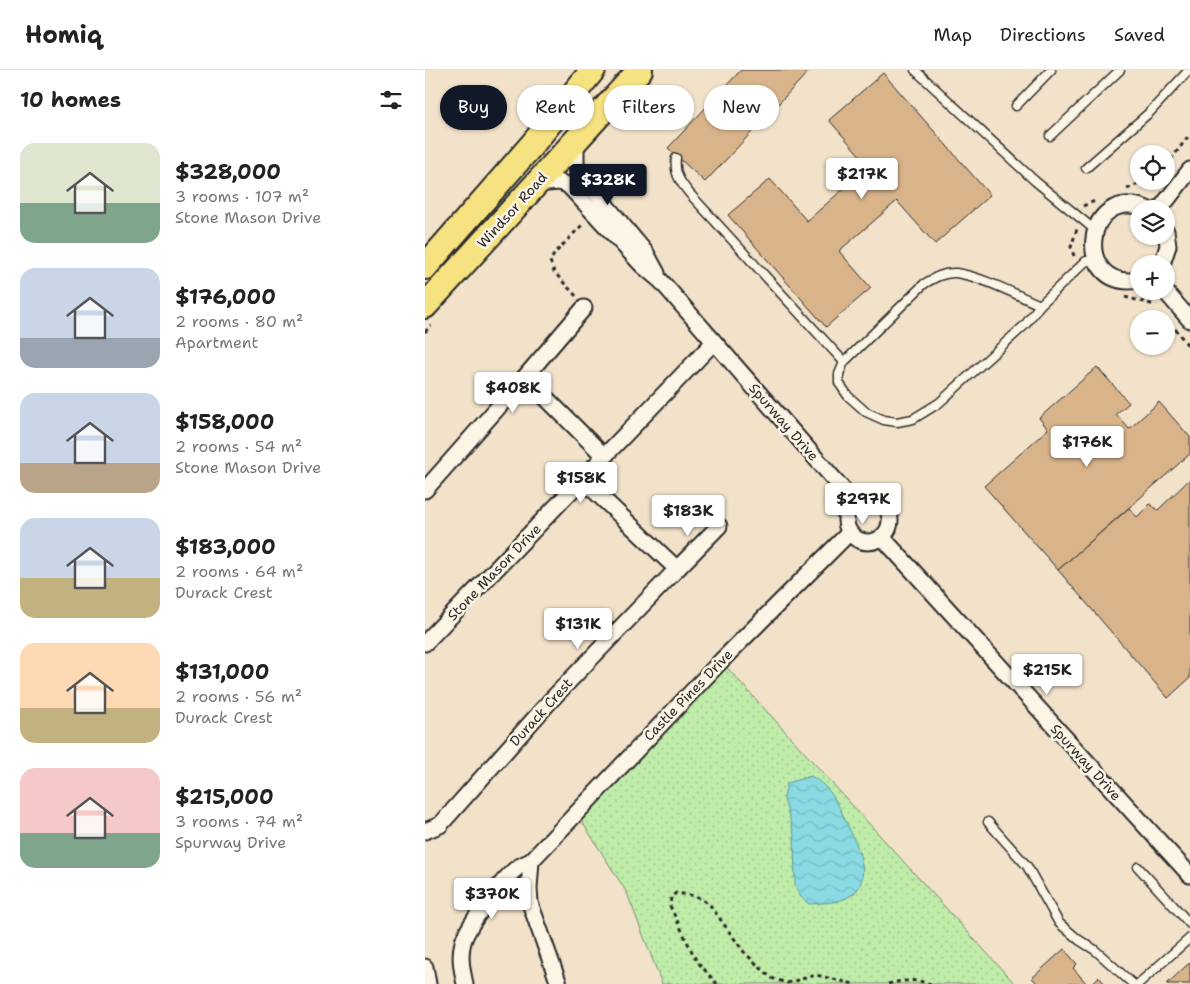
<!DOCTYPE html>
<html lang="en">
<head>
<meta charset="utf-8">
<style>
  body { margin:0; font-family:"Shantell Sans",sans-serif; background:#f6f6f6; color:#222; height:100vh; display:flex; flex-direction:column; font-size:19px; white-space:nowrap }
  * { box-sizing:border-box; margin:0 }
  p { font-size:16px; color:#767676 }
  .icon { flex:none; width:28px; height:28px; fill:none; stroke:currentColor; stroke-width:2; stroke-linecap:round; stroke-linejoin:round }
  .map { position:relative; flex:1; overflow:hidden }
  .sheet { display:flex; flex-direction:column; background:#fff; width:425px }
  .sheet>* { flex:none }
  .hud { position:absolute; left:15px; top:15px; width:475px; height:45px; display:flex; gap:10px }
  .tools { position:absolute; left:705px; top:75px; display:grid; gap:10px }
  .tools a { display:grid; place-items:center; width:45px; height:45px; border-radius:50%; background:#fff; box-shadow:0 1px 4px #0004; font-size:25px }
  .price { position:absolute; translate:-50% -42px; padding:0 11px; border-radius:5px; background:#fff; color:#222; font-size:16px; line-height:32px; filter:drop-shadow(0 1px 2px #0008) }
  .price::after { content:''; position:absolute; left:50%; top:30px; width:15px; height:11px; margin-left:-8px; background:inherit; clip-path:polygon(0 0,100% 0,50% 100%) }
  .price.selected { background:#111827; color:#fff }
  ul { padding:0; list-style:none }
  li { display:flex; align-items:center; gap:15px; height:125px; padding:0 20px }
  li span { display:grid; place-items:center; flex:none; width:140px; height:100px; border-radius:15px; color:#555 }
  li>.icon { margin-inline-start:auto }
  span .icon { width:60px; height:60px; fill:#fffc; stroke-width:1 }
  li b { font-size:21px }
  h2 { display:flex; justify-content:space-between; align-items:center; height:60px; padding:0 20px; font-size:21px }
  .chip { padding:0 18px; border-radius:22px; background:#fff; box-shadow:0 1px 4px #0004; font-size:18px; line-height:45px }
  .chip.selected { background:#111827; color:#fff }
  header { display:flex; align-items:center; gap:30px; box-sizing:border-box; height:70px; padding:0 25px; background:#fff; border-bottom:1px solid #e0e0e0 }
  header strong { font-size:24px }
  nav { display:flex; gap:28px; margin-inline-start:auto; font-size:18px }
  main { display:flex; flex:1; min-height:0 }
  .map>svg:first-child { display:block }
</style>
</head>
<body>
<header>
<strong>Homiq</strong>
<nav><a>Map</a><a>Directions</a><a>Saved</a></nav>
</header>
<main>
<section class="sheet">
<h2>10 homes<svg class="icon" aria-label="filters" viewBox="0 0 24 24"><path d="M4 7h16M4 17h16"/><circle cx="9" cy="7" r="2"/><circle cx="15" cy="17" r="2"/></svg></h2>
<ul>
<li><span style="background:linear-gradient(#dfe7d0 60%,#7fa58c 0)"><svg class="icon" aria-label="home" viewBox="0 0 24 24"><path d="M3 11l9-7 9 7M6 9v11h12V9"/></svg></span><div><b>$328,000</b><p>3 rooms · 107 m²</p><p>Stone Mason Drive</p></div></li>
<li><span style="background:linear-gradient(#c9d6e8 70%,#9aa5b1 0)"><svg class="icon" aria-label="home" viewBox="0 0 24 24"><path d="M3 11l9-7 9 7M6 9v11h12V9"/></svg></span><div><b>$176,000</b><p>2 rooms · 80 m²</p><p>Apartment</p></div></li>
<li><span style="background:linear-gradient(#c9d6e8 70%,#b9a48a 0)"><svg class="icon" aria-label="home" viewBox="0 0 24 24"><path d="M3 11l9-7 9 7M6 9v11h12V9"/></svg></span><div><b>$158,000</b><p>2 rooms · 54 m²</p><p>Stone Mason Drive</p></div></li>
<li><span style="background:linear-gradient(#c9d6e8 60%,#c2b280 0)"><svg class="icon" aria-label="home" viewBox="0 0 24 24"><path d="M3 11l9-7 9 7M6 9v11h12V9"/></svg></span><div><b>$183,000</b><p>2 rooms · 64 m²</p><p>Durack Crest</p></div></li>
<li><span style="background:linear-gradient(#ffd9b3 65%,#c2b280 0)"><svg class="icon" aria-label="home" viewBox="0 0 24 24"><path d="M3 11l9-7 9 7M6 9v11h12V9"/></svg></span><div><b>$131,000</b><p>2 rooms · 56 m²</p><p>Durack Crest</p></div></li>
<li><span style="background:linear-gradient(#f6c9c9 65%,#7fa58c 0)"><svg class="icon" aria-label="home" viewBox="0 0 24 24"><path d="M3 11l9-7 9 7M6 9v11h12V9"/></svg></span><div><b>$215,000</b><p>3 rooms · 74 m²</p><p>Spurway Drive</p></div></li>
</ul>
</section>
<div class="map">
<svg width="765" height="914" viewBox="0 0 765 914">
  <defs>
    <pattern id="grass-dots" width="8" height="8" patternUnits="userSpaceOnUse" patternTransform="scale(1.25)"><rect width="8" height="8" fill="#c0eca9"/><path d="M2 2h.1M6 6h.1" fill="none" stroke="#a5cb92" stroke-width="1.8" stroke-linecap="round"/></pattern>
    <pattern id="water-waves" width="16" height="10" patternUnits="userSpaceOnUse" patternTransform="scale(1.25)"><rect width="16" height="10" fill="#89dae2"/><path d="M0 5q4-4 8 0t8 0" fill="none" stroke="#76bbc2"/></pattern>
  </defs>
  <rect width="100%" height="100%" fill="#f2e2ca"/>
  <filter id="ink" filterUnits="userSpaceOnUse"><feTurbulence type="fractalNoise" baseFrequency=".02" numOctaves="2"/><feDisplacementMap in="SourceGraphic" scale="10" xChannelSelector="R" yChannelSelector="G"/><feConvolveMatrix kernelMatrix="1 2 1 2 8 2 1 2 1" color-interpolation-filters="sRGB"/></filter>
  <g filter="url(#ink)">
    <!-- grass -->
    <polygon fill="url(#grass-dots)" stroke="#768c6a" points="296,591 590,914 237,914 202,823 151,742"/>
    <!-- water -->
    <path fill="url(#water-waves)" stroke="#639499" d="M386,706C408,719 412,733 422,754C433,776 452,816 419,829C409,833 396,833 384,834L375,826L370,815L369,764L359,729L362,713Z"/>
    <!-- building -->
    <g fill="#d9b48b" stroke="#2b2b2b">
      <polygon points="316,0 385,0 280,112 243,78"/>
      <polygon points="458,3 565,125 510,174 472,131 414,181 446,218 401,257 303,145 345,109 382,151 444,96 404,50"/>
      <polygon points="672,297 704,333 691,344 704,359 734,332 765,367 765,384 633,500 559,416 623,359 614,348"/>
      <polygon points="765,409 765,608 743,628 633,500 704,438 712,447 725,434 733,440"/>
      <polygon points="639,879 652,894 648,898 662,914 613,914 607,908"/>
      <polygon points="765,893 765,914 742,914 761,896"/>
      <polygon points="674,907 680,914 666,914"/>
    </g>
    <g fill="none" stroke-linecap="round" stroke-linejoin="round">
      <!-- lane casing -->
      <g stroke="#2b2b2b" stroke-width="11">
        <g id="lane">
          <polyline points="490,0 610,111 670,160"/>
          <polyline points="591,36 626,0"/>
          <polyline points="625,66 695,0"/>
          <path d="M251,88C249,104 255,112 265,124L419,292"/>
          <polyline points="661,98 725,42 764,0"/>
          <path d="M615,235C592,225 555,206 531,203C519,202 509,208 499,214L419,292L414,304V313L423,326L441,342L459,350L472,352L488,349L514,333L600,255L615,235L661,191L672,192"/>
          <polyline points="563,752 602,796 634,853 654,870 670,880 708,914"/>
          <polyline points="713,797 765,854"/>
          <polyline points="713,914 765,868"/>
        </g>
      </g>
      <!-- street casing -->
      <g stroke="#2b2b2b" stroke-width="19">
        <g id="street">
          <polyline points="151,70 151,94 154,103 221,183 232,203"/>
          <polyline points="111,114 134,112 143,115 217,195 236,211 429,432"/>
          <polyline points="735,139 765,100"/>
          <polyline points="737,194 743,176 741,161"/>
          <path d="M714,210C647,222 658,113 722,139"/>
          <polyline points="740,221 765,250"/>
          <polyline points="100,307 159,238"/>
          <polyline points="0,420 100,307 180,387"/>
          <circle cx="443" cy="450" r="22"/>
          <polyline points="457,467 765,805"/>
          <polyline points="252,499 294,456"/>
          <polyline points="0,573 289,272"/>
          <polyline points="0,761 15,755 126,630 252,499 158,410"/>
          <polyline points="106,791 104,818 105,833 134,914"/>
          <polyline points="0,897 3,914"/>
          <path d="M40,914C37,900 34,886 38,872C43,854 78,809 92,798C96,795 102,793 106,791L296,591L424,463"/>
        </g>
      </g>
      <!-- primary casing -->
      <g stroke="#2b2b2b" stroke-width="28">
        <g id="primary">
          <polyline points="0,197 106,76 168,0"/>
          <polyline points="0,236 215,0"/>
        </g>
      </g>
      <!-- path -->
      <g stroke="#2b2b2b" stroke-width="3" stroke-dasharray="4 4" stroke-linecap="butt">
        <polyline points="741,96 765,64"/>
        <polyline points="702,119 720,111"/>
        <polyline points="658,136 670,131"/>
        <polyline points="649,186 646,177 652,159"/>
        <polyline points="151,226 129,202 125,191 130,183 158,154"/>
        <polyline points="700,227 730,235"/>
        <polyline points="750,259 765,278"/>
        <polyline points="0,262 6,255"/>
        <polyline points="292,914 271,890 245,836 246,827 251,823 271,826 285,835 319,882 346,908 362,913 391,905 429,914"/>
        <path d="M463,914C479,910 490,909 506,914"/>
      </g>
      <!-- lane -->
      <use href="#lane" stroke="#fcf5e5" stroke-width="8"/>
      <!-- street -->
      <use href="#street" stroke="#fcf5e5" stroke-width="15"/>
      <!-- primary -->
      <use href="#primary" stroke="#f7e281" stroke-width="24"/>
    </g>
  </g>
  <g text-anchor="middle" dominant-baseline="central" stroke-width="5" stroke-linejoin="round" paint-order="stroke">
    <!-- street labels -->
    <g font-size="14" fill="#2b2b2b" stroke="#fcf5e5">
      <text transform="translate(87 140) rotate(-48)">Windsor Road</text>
      <text transform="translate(359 352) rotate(49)">Spurway Drive</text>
      <text transform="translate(69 502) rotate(-46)">Stone Mason Drive</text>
      <text transform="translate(263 625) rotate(-46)">Castle Pines Drive</text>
      <text transform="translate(116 642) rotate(-48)">Durack Crest</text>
      <text transform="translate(661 692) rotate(48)">Spurway Drive</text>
    </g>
  </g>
</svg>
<div class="tools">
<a><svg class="icon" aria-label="locate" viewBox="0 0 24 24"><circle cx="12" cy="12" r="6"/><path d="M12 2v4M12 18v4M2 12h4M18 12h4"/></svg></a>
<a><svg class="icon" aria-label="layers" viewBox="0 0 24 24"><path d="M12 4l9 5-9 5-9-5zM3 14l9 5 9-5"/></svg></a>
<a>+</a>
<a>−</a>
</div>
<b class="price" style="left:437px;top:130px">$217K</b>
<b class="price selected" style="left:183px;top:136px">$328K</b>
<b class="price" style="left:88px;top:344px">$408K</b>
<b class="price" style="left:662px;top:398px">$176K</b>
<b class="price" style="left:156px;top:434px">$158K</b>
<b class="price" style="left:438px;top:455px">$297K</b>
<b class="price" style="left:263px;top:467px">$183K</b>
<b class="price" style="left:153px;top:580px">$131K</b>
<b class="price" style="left:622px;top:626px">$215K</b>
<b class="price" style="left:67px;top:850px">$370K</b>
<div class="hud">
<a class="chip selected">Buy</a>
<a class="chip">Rent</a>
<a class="chip">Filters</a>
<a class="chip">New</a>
</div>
</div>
</main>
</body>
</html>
